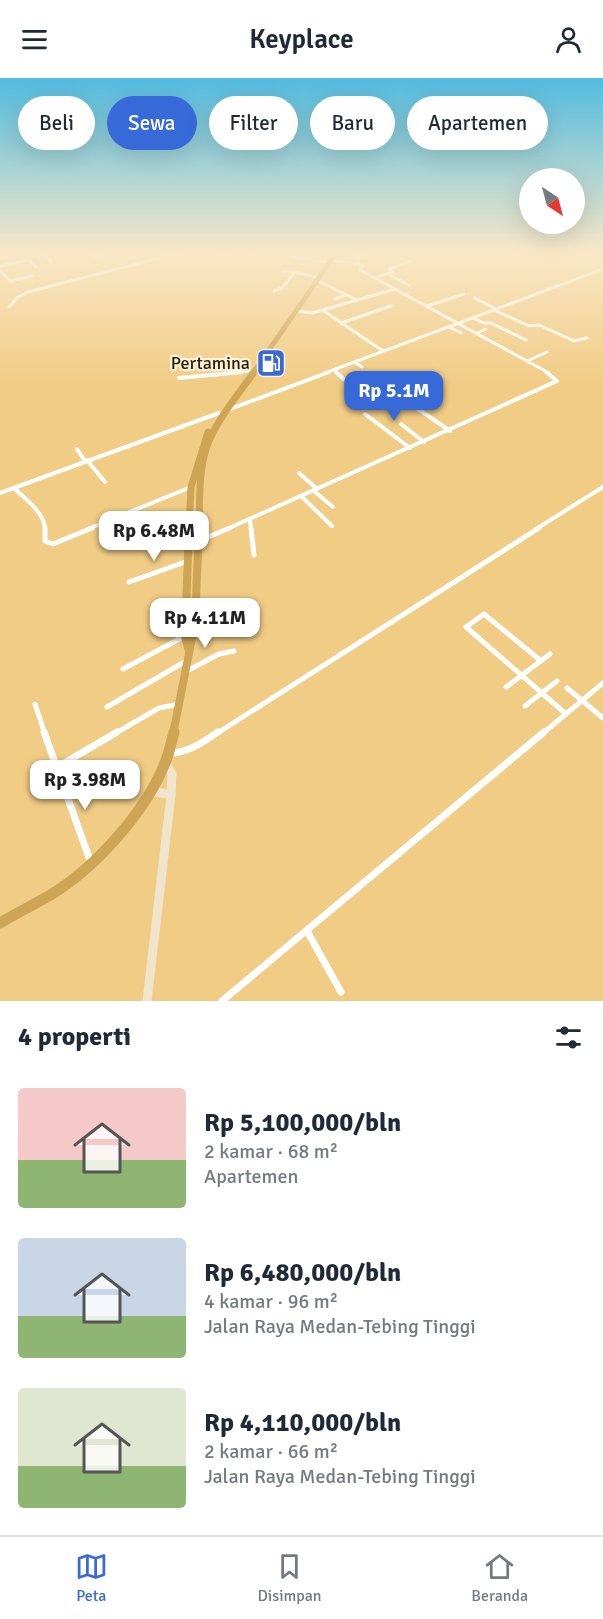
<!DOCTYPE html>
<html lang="id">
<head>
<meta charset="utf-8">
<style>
  body { margin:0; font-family:Signika,sans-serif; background:#f6f6f7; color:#1f2937; height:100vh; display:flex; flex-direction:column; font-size:22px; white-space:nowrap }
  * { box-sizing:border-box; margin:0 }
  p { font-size:20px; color:#747a83 }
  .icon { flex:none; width:33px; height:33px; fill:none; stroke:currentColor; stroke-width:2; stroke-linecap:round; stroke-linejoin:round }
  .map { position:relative; height:923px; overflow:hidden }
  .panel { display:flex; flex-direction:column; background:#fff; flex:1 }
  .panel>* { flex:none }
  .top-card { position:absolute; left:18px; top:18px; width:567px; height:54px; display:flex; gap:12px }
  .needle { width:39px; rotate:144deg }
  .buttons { position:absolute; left:519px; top:90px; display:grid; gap:12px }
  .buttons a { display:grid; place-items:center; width:66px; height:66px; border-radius:50%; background:#fff; box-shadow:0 6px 24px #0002; font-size:30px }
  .price { position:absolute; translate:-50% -51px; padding:0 14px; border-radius:12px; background:#fff; color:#222; font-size:20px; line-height:39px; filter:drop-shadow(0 2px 3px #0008) }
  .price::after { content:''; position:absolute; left:50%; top:36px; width:18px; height:14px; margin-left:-9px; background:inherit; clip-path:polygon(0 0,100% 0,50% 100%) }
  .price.on { background:#3769d9; color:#fff }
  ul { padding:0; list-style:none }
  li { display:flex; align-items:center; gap:18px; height:150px; padding:0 18px }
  li span { display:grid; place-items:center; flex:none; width:168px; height:120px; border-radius:6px; color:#555 }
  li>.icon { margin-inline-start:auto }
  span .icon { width:72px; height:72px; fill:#fffc; stroke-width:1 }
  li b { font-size:26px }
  h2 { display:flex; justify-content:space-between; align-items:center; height:72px; padding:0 18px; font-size:26px }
  .pill { padding:0 21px; border-radius:27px; background:#fff; box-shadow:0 6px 24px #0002; font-size:21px; line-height:54px }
  .pill.on { background:#3769d9; color:#fff }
  header { display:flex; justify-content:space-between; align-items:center; height:78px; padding:0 18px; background:#fff; font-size:27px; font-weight:600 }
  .dock { display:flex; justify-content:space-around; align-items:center; height:84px; border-top:2px solid #e0e1e3; background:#fff; font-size:16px; color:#747a83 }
  .dock a { display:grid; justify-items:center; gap:3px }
  .dock .on { color:#3769d9 }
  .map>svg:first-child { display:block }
</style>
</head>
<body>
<header><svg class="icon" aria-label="menu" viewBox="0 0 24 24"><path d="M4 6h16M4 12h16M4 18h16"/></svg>Keyplace<svg class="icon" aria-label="person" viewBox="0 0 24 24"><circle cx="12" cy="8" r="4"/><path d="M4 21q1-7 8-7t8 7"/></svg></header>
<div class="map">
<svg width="603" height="923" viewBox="0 0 603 923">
  <rect width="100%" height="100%" fill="#f1cc85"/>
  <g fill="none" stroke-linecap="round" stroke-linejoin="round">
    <!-- street-far3 -->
    <g stroke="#fff" stroke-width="3">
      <polyline points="42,175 51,184"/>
      <polyline points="223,175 226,175"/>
      <polyline points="291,179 326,184"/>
      <polyline points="95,182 93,179 101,177 100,175"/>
      <polyline points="332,182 363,187 360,192 549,295"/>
      <polyline points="357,185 361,176"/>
      <polyline points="0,188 29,182 36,189"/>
      <polyline points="0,192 10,203 33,198"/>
      <polyline points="284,194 295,194"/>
      <polyline points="388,196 409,207"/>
      <polyline points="374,200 393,194 389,191 411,183"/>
      <polyline points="318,203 357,222 395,211"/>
      <polyline points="274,213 282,210 295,194 316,199"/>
      <polyline points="475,220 496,231"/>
      <polyline points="335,221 346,217"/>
      <polyline points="427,228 464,216"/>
      <polyline points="9,229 18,219 28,214 179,175"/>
      <polyline points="494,232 529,248 539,247 574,263 587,260"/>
      <polyline points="298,233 312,235 357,222"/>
      <polyline points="324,233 383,273"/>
      <polyline points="473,240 484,245 491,245 526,262"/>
      <polyline points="341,245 391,228"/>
      <polyline points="449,249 461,255"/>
      <polyline points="477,255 486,251"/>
      <polyline points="527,283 547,274"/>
      <polyline points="354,284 362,289"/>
      <polyline points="336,291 336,295"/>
      <polyline points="226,295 250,293"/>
      <polyline points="325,295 603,191"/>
    </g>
    <!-- street-far2 -->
    <g stroke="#fff" stroke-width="4">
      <polyline points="336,294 352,309"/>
      <polyline points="179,300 242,294"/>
      <polyline points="425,316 408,324 450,353"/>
      <polyline points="230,331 329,294"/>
      <polyline points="365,336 410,370"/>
      <polyline points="401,346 424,364"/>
      <polyline points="77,371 85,383"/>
      <polyline points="87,382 105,404"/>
      <polyline points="299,395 317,411"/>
      <path d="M14,410C25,421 45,435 45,451"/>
      <polyline points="314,413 333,429"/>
      <polyline points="0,415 219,335"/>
      <polyline points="301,418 332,448"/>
      <polyline points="250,442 251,451"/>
      <polyline points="88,451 191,409"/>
      <polyline points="186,451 190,450"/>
      <polyline points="227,451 557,303 546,294"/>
      <polyline points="536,451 603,409"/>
    </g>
    <!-- street-far1 -->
    <g stroke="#fff" stroke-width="5">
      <polyline points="45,450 45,463 53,466 92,450"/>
      <polyline points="251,450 254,477"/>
      <polyline points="163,460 190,450"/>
      <polyline points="198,463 230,450"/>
      <polyline points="129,504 188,483"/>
      <polyline points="541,583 484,536 466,549 566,636"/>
      <polyline points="123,591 185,558"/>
      <polyline points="185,594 219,576 234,573"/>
      <polyline points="506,609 550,576"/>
      <polyline points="567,610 603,640"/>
      <polyline points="35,626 45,656"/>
      <polyline points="525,628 557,603"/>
      <polyline points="107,629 186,583"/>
      <polyline points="114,656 159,630 180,626"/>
      <polyline points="216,656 539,450"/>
      <polyline points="542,656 603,605"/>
    </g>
    <!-- street -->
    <g stroke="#fff" stroke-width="7">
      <polyline points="44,654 91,785"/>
      <path d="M169,675C188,675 203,664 218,654"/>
      <polyline points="56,690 117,654"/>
      <polyline points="307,853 341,914"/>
      <polyline points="222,923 544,654"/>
    </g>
    <!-- secondary -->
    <g stroke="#f0e4cc" stroke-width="9">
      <polyline points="151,713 171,717"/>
      <polyline points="147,923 171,717 172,696 165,685"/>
    </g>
    <!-- highway-far3 -->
    <polyline stroke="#cda555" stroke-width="5" points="253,295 336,175"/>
    <!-- highway-far2 -->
    <g stroke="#cda555" stroke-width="7">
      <polyline points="189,451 191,409 208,354"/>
      <path d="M199,451C200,424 198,394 207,368C217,341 238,317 254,294"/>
    </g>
    <!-- highway-far1 -->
    <g stroke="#cda555" stroke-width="8">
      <polyline points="188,570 185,558 189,450"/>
      <polyline points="173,656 195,545 199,450"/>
    </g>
    <!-- highway -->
    <path stroke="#cda555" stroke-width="11" d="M0,845C17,835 35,826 52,816C96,789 146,733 165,685C169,676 171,665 174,654"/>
  </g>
  <!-- sky -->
  <linearGradient id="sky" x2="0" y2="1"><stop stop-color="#52bbdf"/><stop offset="0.57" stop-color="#f9e8c8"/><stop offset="1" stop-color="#f9e8c8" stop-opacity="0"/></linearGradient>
  <rect width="603" height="305" fill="url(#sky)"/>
  <!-- icons -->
  <defs>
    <g id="fuel-square" transform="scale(1.5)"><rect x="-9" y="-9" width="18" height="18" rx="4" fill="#3769d9" stroke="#fcf1dc"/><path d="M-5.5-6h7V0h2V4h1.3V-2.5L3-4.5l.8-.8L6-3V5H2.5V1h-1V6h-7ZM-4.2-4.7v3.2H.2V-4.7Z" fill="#fff"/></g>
  </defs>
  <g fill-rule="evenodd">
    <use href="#fuel-square" x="271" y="285"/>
  </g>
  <g text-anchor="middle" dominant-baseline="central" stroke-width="4.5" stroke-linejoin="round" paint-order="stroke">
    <!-- far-poi labels -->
    <g font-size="18" fill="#2c1e01" stroke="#fcf1dc" text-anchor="end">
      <text x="250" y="285">Pertamina</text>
    </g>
  </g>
</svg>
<div class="buttons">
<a><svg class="needle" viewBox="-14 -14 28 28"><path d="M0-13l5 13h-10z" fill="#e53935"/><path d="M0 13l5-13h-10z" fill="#747a83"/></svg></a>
</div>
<b class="price on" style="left:394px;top:344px">Rp 5.1M</b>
<b class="price" style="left:154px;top:484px">Rp 6.48M</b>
<b class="price" style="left:205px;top:571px">Rp 4.11M</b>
<b class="price" style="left:85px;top:733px">Rp 3.98M</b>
<div class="top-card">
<a class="pill">Beli</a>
<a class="pill on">Sewa</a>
<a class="pill">Filter</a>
<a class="pill">Baru</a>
<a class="pill">Apartemen</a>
</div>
</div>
<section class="panel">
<h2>4 properti<svg class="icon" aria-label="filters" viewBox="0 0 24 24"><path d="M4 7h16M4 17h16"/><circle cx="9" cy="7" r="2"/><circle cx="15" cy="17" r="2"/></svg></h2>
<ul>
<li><span style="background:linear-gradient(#f6c9c9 60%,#8fb573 0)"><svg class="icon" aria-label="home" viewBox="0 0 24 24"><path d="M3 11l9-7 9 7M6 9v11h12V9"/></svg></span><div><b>Rp 5,100,000/bln</b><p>2 kamar · 68 m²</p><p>Apartemen</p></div></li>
<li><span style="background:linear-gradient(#c9d6e8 65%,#8fb573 0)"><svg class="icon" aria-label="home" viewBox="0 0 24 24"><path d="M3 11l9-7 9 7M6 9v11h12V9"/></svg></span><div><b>Rp 6,480,000/bln</b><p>4 kamar · 96 m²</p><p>Jalan Raya Medan-Tebing Tinggi</p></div></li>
<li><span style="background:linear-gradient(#dfe7d0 65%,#8fb573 0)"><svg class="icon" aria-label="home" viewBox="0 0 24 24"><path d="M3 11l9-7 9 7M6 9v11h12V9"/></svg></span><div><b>Rp 4,110,000/bln</b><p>2 kamar · 66 m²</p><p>Jalan Raya Medan-Tebing Tinggi</p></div></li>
</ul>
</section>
<nav class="dock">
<a class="on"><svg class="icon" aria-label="map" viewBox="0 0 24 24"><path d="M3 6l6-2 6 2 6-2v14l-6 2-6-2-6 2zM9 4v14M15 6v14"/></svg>Peta</a>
<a><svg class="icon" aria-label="saved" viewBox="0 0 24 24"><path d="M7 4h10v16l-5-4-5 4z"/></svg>Disimpan</a>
<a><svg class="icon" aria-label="home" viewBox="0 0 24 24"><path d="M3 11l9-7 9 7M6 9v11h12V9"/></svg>Beranda</a>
</nav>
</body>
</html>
